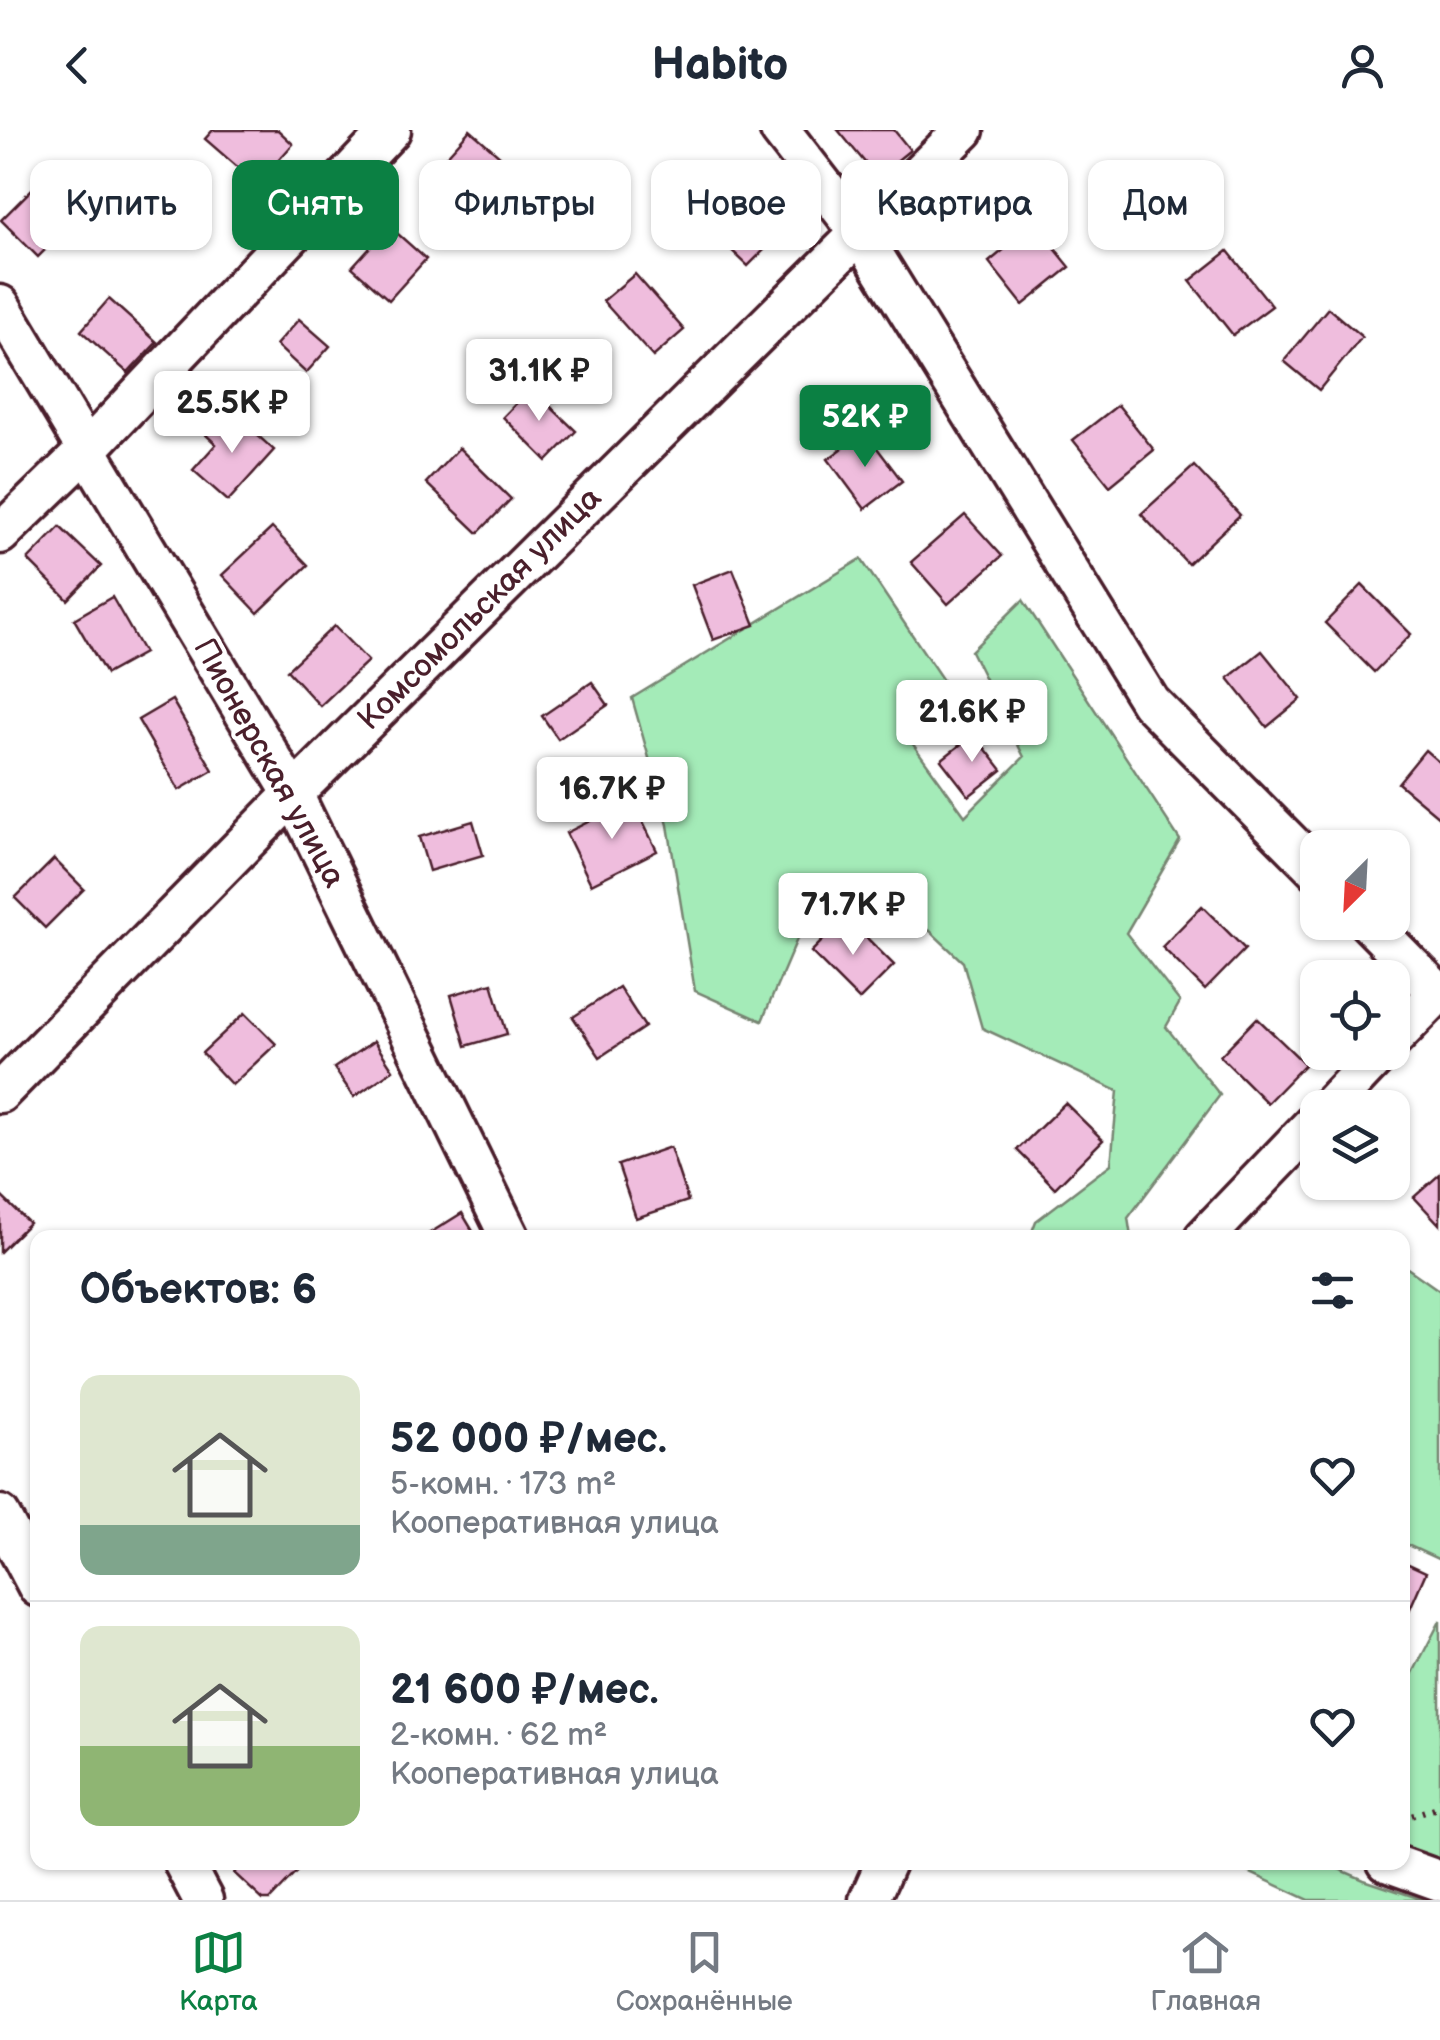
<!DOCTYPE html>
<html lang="ru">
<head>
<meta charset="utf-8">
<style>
  body { margin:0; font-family:"Balsamiq Sans",sans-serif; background:#f6f6f7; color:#1f2937; height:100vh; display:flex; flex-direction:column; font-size:38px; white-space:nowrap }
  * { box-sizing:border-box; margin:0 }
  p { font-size:32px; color:#747a83 }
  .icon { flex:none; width:55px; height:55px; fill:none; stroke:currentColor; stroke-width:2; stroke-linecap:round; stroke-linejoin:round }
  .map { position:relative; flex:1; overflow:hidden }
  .panel { position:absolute; left:30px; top:1100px; width:1380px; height:640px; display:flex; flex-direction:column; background:#fff; border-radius:20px; box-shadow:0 2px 8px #0004 }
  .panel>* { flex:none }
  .top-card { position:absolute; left:30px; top:30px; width:1380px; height:90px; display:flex; gap:20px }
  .needle { width:65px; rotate:204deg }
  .controls { position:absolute; left:1300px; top:700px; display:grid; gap:20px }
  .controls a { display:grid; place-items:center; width:110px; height:110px; border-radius:20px; background:#fff; box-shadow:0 2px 8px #0004; font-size:50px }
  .price { position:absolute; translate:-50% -85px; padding:0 22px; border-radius:10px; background:#fff; color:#222; font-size:32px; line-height:65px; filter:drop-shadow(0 2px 5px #0008) }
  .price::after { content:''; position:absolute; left:50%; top:60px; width:30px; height:22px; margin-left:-15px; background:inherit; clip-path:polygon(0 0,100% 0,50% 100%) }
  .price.on { background:#0b8043; color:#fff }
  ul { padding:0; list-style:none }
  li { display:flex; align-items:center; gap:30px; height:250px; padding:0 50px }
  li+li { border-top:2px solid #e0e1e3 }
  li span { display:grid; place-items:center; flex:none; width:280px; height:200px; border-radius:20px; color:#555 }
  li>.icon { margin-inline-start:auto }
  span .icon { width:120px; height:120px; fill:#fffc; stroke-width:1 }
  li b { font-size:42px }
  h2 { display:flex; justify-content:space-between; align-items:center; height:120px; padding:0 50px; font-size:42px }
  .chip { padding:0 35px; border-radius:20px; background:#fff; box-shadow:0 2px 8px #0004; font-size:35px; line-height:90px }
  .chip.on { background:#0b8043; color:#fff }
  header { display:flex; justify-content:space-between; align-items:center; height:130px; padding:0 50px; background:#fff; font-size:45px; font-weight:700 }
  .dock { display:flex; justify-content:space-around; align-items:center; height:140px; border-top:2px solid #e0e1e3; background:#fff; font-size:28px; color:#747a83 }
  .dock a { display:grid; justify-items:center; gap:5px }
  .dock .on { color:#0b8043 }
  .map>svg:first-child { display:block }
</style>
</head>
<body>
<header><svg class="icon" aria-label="back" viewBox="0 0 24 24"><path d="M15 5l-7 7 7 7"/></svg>Habito<svg class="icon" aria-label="person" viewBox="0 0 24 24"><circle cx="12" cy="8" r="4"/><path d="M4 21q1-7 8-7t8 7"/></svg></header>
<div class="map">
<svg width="1440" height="1770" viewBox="0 0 1440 1770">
  <rect width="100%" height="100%" fill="#fff"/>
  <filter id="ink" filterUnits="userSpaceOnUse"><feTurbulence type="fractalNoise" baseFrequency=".01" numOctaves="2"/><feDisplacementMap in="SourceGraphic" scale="20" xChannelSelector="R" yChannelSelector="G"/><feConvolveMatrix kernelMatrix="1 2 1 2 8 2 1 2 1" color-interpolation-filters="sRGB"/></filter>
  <g filter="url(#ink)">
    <!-- green -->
    <g fill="#a4ebb8" stroke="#778572" stroke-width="2.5">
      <polygon points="861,429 944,552 907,606 965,686 1024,627 971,521 1023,470 1180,710 1126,803 1180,872 1166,897 1220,965 1128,1088 1131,1107 1030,1107 1036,1091 1111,1034 1118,961 982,898 963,832 875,749 800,802 762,891 695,861 668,695 632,568"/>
      <polygon points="1403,1135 1440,1161 1440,1430 1403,1413"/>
      <polygon points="1440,1491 1440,1732 1403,1720 1402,1564"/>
      <polygon points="1229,1733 1325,1733 1364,1750 1424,1770 1309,1770"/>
    </g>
    <!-- building -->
    <g fill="#efbddd" stroke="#4a1f2b" stroke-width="2.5">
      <polygon points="213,0 278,0 293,14 257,54 205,9"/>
      <polygon points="470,0 509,34 465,84 426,49"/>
      <polygon points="838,0 894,0 910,20 877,47"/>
      <polygon points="49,42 86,79 38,127 1,90"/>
      <polygon points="732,53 782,102 748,136 698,88"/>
      <polygon points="1035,94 1070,137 1023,175 989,132"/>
      <polygon points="389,96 426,129 389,170 352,137"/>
      <polygon points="1228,121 1272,176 1233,205 1190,151"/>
      <polygon points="635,144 684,200 653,227 603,171"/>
      <polygon points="109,169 157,212 128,243 81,201"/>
      <polygon points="1328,178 1362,207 1319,260 1284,231"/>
      <polygon points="299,189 330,216 306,243 276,215"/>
      <polygon points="531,258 576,301 547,331 503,287"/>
      <polygon points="1118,275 1154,320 1110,356 1073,310"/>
      <polygon points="229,280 274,320 228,371 193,340 216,314 206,305"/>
      <polygon points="865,302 902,351 865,379 828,329"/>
      <polygon points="459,318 511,369 478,403 426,353"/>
      <polygon points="1194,336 1240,385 1188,434 1141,384"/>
      <polygon points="965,385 1002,426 948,474 911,432"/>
      <polygon points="60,397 101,436 68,470 28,430"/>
      <polygon points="272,398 308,435 258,483 222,445"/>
      <polygon points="733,439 755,495 713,510 692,455"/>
      <polygon points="1362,455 1411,504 1374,542 1325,493"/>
      <polygon points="112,467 144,523 106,544 74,489"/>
      <polygon points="334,496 368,531 320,576 287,540"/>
      <polygon points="1262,521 1301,569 1267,597 1228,548"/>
      <polygon points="592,552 608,575 558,609 542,586"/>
      <polygon points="172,570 213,640 179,660 138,590"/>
      <polygon points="974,604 1002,640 969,666 941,630"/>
      <polygon points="1425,620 1440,633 1440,688 1398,653"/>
      <polygon points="632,670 657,721 591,754 566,703"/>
      <polygon points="473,691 483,725 429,741 419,707"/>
      <polygon points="54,729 84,759 45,798 15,768"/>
      <polygon points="1202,776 1245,819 1205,860 1162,817"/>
      <polygon points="846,787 894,835 859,870 811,822"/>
      <polygon points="492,853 507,904 466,916 451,865"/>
      <polygon points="619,857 645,897 600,927 573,887"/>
      <polygon points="245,883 276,914 232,955 202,923"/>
      <polygon points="1257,888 1305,934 1267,973 1220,926"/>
      <polygon points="374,911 393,940 354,967 334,938"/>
      <polygon points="1065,973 1103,1010 1055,1058 1017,1020"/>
      <polygon points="670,1017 688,1071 636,1088 618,1035"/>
      <polygon points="1440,1044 1440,1095 1414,1067"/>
      <polygon points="0,1065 29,1093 0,1122"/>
      <polygon points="462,1083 477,1108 422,1108"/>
      <polygon points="1402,1431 1426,1442 1405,1490 1402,1489"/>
      <polygon points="244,1732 303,1732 304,1734 270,1770 263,1770 234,1743"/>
    </g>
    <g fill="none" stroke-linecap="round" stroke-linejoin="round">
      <!-- minor casing -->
      <g stroke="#4a1f2b" stroke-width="45">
        <g id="minor">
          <polyline points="780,0 860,103 1150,572 1318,741"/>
          <polyline points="0,175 293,664 510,1108"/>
          <polyline points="0,404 87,320 391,0"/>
          <polyline points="1368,792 1440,865"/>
          <polyline points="1392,910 1440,861"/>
          <polyline points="0,963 293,664 964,0"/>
          <polyline points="1328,978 1381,922"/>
          <polyline points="1204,1108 1318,989"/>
          <polyline points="0,1385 38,1457"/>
          <polyline points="183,1732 203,1770"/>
          <polyline points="1387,1732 1440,1751"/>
          <polyline points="869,1770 886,1732"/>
        </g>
      </g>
      <!-- path -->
      <polyline stroke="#4a1f2b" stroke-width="6" stroke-dasharray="2.5 8" stroke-linecap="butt" points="1402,1689 1440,1676"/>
      <!-- minor -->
      <use href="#minor" stroke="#fff" stroke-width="38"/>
    </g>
  </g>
  <g text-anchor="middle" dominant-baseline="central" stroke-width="8" stroke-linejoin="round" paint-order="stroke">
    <!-- street labels -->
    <g font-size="32" fill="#4a1f2b" stroke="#fff">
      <text transform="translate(480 479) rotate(-45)">Комсомольская улица</text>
      <text transform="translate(269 633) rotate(61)">Пионерская улица</text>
    </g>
  </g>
</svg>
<div class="controls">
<a><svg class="needle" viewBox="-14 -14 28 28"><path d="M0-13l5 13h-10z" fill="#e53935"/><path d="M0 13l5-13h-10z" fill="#747a83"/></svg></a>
<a><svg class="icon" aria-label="locate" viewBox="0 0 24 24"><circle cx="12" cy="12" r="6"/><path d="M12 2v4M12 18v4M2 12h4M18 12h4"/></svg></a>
<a><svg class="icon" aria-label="layers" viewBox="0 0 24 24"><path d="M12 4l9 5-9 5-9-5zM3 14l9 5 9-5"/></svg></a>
</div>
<b class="price" style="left:539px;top:294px">31.1K ₽</b>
<b class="price" style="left:232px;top:326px">25.5K ₽</b>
<b class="price on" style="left:865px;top:340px">52K ₽</b>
<b class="price" style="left:972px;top:635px">21.6K ₽</b>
<b class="price" style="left:612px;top:712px">16.7K ₽</b>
<b class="price" style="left:853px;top:828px">71.7K ₽</b>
<div class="top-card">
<a class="chip">Купить</a>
<a class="chip on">Снять</a>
<a class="chip">Фильтры</a>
<a class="chip">Новое</a>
<a class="chip">Квартира</a>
<a class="chip">Дом</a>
</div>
<section class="panel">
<h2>Объектов: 6<svg class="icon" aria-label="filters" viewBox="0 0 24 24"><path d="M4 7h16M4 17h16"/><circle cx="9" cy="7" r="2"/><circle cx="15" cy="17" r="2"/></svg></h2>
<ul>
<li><span style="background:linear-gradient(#dfe7d0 75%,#7fa58c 0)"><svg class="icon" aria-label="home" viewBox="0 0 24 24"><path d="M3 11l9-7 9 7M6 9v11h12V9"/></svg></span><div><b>52 000 ₽/мес.</b><p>5-комн. · 173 m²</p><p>Кооперативная улица</p></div><svg class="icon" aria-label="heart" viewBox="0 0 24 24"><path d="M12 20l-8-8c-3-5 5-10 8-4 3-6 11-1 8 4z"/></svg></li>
<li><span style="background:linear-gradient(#dfe7d0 60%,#8fb573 0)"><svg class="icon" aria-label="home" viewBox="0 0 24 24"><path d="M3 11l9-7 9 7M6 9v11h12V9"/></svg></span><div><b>21 600 ₽/мес.</b><p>2-комн. · 62 m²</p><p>Кооперативная улица</p></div><svg class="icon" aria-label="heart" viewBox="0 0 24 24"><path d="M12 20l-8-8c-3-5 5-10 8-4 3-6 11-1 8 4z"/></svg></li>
</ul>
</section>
</div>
<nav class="dock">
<a class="on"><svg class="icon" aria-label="map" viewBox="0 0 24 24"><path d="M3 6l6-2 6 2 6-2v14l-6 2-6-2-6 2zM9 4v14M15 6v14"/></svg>Карта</a>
<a><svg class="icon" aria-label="saved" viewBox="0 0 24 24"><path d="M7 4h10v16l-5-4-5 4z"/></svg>Сохранённые</a>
<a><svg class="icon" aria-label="home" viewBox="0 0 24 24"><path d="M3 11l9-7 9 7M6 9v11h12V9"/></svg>Главная</a>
</nav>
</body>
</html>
